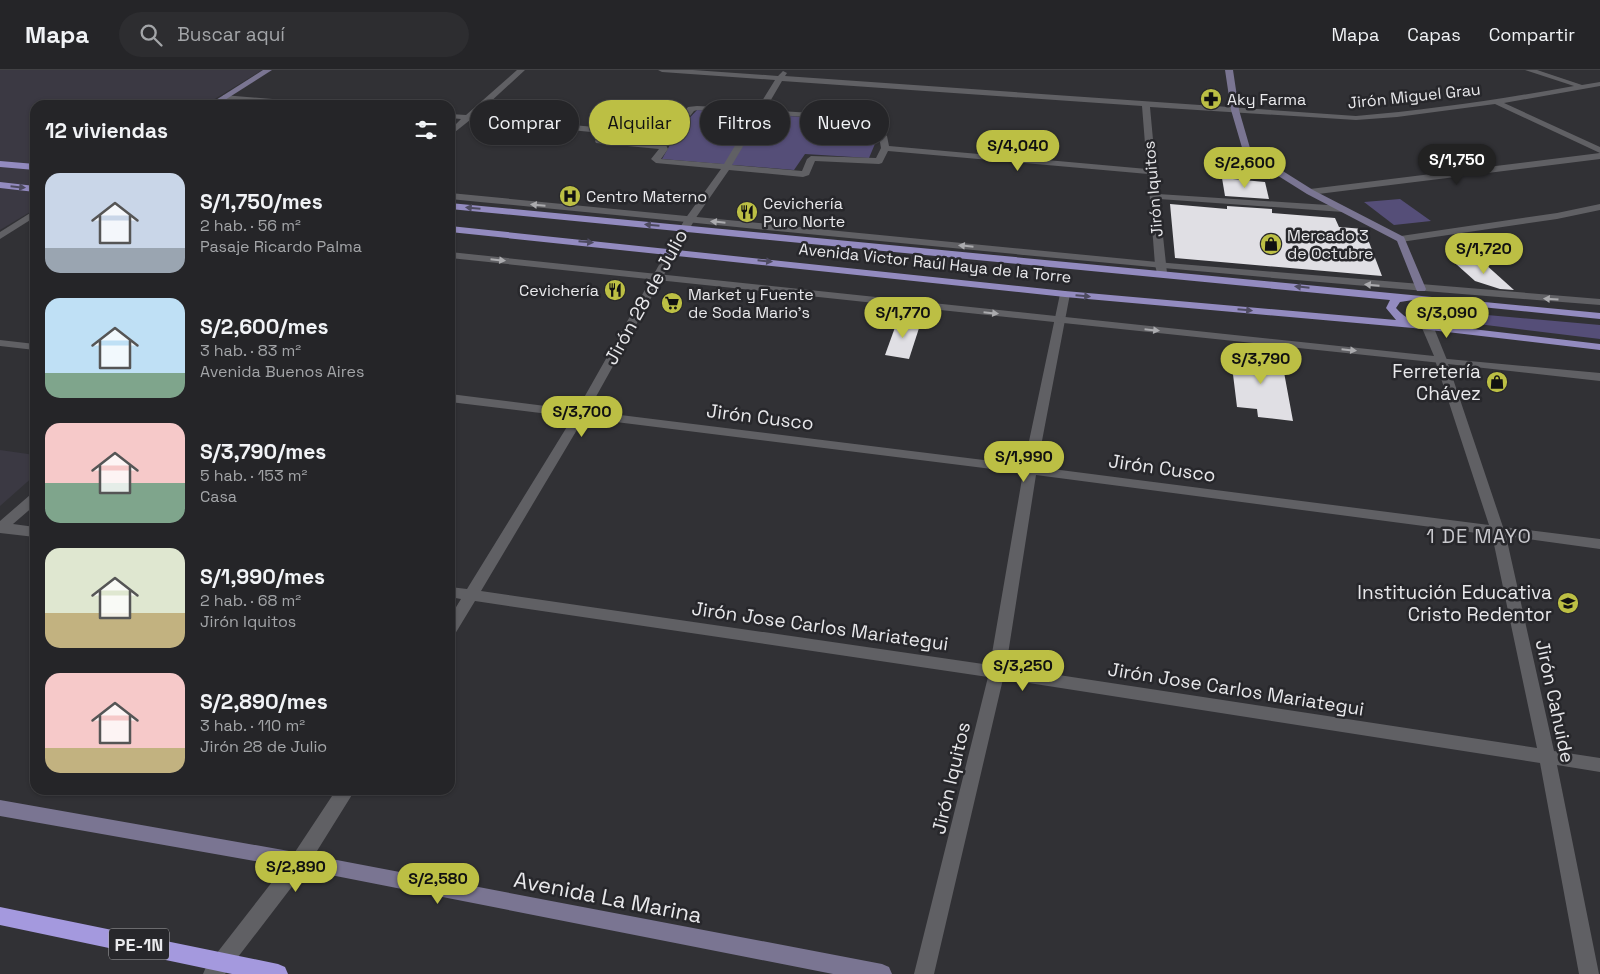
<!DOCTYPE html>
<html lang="es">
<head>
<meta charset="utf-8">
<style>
  body { margin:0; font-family:"Space Grotesk",sans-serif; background:#2d2d30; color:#f1f3f6; height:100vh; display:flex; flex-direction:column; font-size:19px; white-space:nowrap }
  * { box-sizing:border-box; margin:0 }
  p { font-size:16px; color:#a3a5a8 }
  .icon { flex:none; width:28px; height:28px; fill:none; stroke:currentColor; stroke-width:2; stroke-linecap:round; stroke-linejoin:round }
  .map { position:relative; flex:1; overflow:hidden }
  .panel { position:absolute; left:30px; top:30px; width:425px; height:695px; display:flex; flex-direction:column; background:#252528; border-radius:15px; box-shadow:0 1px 4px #0004,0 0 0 1px #424245 }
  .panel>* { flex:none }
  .banner { position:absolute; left:470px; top:30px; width:475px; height:45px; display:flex; gap:10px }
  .price { position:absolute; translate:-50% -42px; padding:0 11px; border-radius:18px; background:#bcbf44; color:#111; font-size:16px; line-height:32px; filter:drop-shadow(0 1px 2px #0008) }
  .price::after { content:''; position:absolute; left:50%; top:30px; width:15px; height:11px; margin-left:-8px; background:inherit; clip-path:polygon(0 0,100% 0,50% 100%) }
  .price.on { background:#222; color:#fff }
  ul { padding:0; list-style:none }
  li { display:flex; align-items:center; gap:15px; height:125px; padding:0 15px }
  li span { display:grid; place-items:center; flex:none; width:140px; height:100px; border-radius:15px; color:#555 }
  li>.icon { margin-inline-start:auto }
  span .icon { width:60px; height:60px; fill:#fffc; stroke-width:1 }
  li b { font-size:21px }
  h2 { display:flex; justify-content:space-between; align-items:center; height:60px; padding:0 15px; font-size:21px }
  .tag { padding:0 18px; border-radius:22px; background:#252528; box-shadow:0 1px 4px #0004,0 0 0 1px #424245; font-size:18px; line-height:45px }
  .tag.on { background:#bcbf44; color:#111 }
  header { display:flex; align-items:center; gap:30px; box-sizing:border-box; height:70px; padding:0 25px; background:#252528; border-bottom:1px solid #424245 }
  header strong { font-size:24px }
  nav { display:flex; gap:28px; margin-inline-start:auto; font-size:18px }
  .search { width:350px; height:45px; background:#2d2d30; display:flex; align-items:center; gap:12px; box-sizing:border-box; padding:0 18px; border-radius:28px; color:#a3a5a8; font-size:19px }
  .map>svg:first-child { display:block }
</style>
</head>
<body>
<header>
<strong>Mapa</strong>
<div class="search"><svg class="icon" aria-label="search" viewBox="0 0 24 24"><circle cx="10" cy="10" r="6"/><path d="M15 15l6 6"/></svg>Buscar aquí</div>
<nav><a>Mapa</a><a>Capas</a><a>Compartir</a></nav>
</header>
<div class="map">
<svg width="1600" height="904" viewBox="0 0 1600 904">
  <rect width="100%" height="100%" fill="#313135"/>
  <!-- built -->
  <g fill="#3b3943">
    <polygon points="0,0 262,0 205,35 35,35 35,139 0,160"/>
    <polygon points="0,380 35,385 35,405 0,436"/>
  </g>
  <!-- green -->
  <g fill="#554e78">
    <polygon points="697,40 819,48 812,63 877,69 869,88 805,84 794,100 662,89 670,75 604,70 621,51 683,55"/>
    <polygon points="1400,129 1431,151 1394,155 1364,132"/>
    <path d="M1412,234L1428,236L1440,243V248C1429,252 1414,250 1407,240V237Z"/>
    <polygon points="1476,244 1600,255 1600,269 1478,254 1469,249 1469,246"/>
  </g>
  <!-- building -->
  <g fill="#e0dfe4">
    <polygon points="1222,108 1265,112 1269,129 1225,126"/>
    <polygon points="1170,134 1227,139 1227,136 1272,139 1272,143 1335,148 1339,157 1364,159 1382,206 1175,188"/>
    <polygon points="1484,193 1514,220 1500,219 1475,211 1456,194"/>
    <polygon points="898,249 921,252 909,289 885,285"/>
    <polygon points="1230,280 1281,286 1293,351 1258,347 1257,339 1237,337"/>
  </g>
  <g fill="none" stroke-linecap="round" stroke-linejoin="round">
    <!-- minor -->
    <g fill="#606064" fill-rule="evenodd">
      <path d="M517,0H525L475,46L605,58L621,47L678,50L688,37L697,36L757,39L775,10L662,2L658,0H693L778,6L783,1L787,3L785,6L1356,46C1429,40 1502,29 1574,16L1525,0H1537L1582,15L1600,12V16L1504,33L1600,77V83L1495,34L1397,47L1356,50L1150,37L1158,124L1343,136L1348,139L1343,142L1159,129L1167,203L1162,206L1157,203L1155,195L1148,104L888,81L882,93L879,94L815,91L809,105L803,107L729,100L695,149L588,341L1024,395L1060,224L1065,221L1070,224L1037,397L1489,455L1435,290L1437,288L1600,303V311L1448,294L1503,457L1600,469V479L1506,466L1554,681L1600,688V702L1557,695L1599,904H1579L1540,693L1003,609L934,904H914L988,607L475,531L455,564L450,566V547L461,529L450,527V517L467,519L573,347L450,332V324L577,340L685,149L721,99L656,93L651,89L659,79L596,73L595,71L601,63L470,50L450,66V60L461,49L450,48V44L466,45ZM782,11L1142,36L1147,99L889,76L887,66L883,63L824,59L830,49L827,44L765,40ZM697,40L754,44L724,94L661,89L668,79L666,75L605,69L623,52L680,55H683L694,41ZM762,44L821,48L816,59L818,63L879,67L881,78L876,88L811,86L807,89L802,101L732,95ZM584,348L1023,403L990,595L481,521ZM1036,405L1492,465L1537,678L1006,597Z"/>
      <polygon points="223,25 322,33 326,35 294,35 226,29 223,29"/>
      <polygon points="1600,83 1600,89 1310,125 1305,122 1310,119"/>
      <polygon points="1600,134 1600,140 1557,149 1401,172 1396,169 1401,166 1557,143"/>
      <polygon points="35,140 35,147 0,169 0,162"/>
      <polygon points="0,270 35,274 35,280 0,276"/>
      <polygon points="35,424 35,435 13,454 35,457 35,467 0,463 0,451 30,425"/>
      <polygon points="336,720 355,720 307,797 225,904 203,904 206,897 293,785"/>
    </g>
    <!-- tertiary -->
    <g fill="#606064" fill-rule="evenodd">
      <path d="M450,123L1168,193L1600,229V235C1216,206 833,166 450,129Z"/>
      <polygon points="450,182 1434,286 1422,258 1428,255 1434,258 1447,290 1441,293 450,188"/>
    </g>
    <!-- secondary -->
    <g fill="#7a7592" fill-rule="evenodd">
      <polygon points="263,0 272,0 217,35 208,35"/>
      <polygon points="1225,0 1233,0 1239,40 1250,78 1262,88 1313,120 1404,167 1426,219 1425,221 1417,221 1416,219 1397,171 1307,124 1256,92 1243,81 1231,40"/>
      <polygon points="0,730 300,783 882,894 889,897 892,904 833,904 300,799 0,746"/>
    </g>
    <!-- primary -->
    <g fill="#938bc0" fill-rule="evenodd">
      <polygon points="0,91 35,94 35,100 0,97"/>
      <polygon points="0,112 35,116 35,122 0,118"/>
      <path d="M450,133L1600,243V249L1451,234L1462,249L1459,255L1455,257L1600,274V280L1413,258L1065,227L450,162V156L1065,221L1396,250L1386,238L1390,230L450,139ZM1413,230C1426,232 1450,235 1451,251C1432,258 1409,254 1396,238L1400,232Z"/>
    </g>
    <!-- trunk -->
    <polygon fill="#a499de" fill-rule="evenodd" points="0,837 278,894 285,897 288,904 232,904 0,855"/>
  </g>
  <!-- one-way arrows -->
  <defs><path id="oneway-solid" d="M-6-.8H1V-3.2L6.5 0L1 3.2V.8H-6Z" transform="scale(1.25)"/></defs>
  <g fill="#4d4a5f">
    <use href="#oneway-solid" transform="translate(18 117) rotate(6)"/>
    <use href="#oneway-solid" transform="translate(473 138) rotate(-175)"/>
    <use href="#oneway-solid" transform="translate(652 155) rotate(-175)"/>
    <use href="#oneway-solid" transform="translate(586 172) rotate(5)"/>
    <use href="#oneway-solid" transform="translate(765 191) rotate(6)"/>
    <use href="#oneway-solid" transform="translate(1302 217) rotate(-174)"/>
    <use href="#oneway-solid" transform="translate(1083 226) rotate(5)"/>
    <use href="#oneway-solid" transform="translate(1245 240) rotate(5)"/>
  </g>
  <g fill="#ababae">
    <use href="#oneway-solid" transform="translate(538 135) rotate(-175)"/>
    <use href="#oneway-solid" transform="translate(718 152) rotate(-174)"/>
    <use href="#oneway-solid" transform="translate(966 176) rotate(-174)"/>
    <use href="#oneway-solid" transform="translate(498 190) rotate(6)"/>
    <use href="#oneway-solid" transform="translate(1372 215) rotate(-175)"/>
    <use href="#oneway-solid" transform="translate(1551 229) rotate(-176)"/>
    <use href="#oneway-solid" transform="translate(991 243) rotate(6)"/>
    <use href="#oneway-solid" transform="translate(1152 260) rotate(6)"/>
    <use href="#oneway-solid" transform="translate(1349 280) rotate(6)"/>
  </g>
  <!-- icons -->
  <defs>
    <g id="pharmacy-disc" transform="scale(1.125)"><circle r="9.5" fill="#bcbf44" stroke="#27272b"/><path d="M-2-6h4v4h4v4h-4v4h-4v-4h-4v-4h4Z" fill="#111"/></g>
    <g id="hospital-disc" transform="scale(1.125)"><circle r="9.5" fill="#bcbf44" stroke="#27272b"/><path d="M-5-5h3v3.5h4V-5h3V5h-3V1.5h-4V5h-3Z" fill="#111"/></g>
    <g id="restaurant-disc" transform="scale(1.125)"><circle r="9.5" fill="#bcbf44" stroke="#27272b"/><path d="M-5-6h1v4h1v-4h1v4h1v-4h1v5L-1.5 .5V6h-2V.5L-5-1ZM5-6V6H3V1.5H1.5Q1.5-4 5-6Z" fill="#111"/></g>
    <g id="shop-disc" transform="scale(1.125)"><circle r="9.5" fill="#bcbf44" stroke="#27272b"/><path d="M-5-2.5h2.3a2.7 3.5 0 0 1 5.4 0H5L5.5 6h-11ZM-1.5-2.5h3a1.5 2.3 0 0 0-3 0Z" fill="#111"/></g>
    <g id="supermarket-disc" transform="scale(1.125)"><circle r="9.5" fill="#bcbf44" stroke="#27272b"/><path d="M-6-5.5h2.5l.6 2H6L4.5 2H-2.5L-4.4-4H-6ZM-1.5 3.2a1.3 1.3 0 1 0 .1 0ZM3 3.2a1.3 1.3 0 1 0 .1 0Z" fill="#111"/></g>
    <g id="school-disc" transform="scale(1.125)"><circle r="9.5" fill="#bcbf44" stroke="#27272b"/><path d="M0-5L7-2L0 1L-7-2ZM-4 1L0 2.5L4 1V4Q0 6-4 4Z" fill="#111"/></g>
  </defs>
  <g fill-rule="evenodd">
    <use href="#pharmacy-disc" x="1211" y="29"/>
    <use href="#hospital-disc" x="570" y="126"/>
    <use href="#restaurant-disc" x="747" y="142"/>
    <use href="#shop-disc" x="1271" y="174"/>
    <use href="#restaurant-disc" x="615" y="220"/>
    <use href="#supermarket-disc" x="672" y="233"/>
    <use href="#shop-disc" x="1497" y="312"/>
    <use href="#school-disc" x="1568" y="533"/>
  </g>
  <g text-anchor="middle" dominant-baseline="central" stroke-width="5" stroke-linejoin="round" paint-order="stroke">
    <!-- far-street labels -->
    <g font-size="16" fill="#e8e8eb" stroke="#27272b">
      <text transform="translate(1414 26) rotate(-6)">Jirón Miguel Grau</text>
      <text transform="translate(1153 119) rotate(-95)">Jirón Iquitos</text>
      <text transform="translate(935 193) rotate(6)">Avenida Victor Raúl Haya de la Torre</text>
    </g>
    <!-- far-poi labels -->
    <g font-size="16" fill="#e8e8eb" stroke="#27272b" text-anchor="start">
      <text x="1227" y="29">Aky Farma</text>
      <text x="586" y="126">Centro Materno</text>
      <text x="763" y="133">Cevichería<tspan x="763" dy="18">Puro Norte</tspan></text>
      <text x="1287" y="165">Mercado 3<tspan x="1287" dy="18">de Octubre</tspan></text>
      <text x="599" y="220" text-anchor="end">Cevichería</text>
      <text x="688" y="224">Market y Fuente<tspan x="688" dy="18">de Soda Mario's</tspan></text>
    </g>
    <!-- shield labels -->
    <rect fill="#27272b" stroke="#aeaeb1" stroke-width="1" x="109" y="858.5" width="60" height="31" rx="4"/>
    <g font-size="18" font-weight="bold" fill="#e8e8eb">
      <text x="139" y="874">PE-1N</text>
    </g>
    <!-- street labels -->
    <g font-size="19" fill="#e8e8eb" stroke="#27272b">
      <text transform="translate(646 227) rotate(-61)">Jirón 28 de Julio</text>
      <text transform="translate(760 347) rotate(7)">Jirón Cusco</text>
      <text transform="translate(1162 398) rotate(8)">Jirón Cusco</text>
      <text transform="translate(820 556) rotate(8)">Jirón Jose Carlos Mariategui</text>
      <text transform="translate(1236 619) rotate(9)">Jirón Jose Carlos Mariategui</text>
      <text transform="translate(1555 631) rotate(78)">Jirón Cahuide</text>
      <text transform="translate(951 708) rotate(-77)">Jirón Iquitos</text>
    </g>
    <!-- poi labels -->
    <g font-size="19" fill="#e8e8eb" stroke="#27272b" text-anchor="end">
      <text x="1481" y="301">Ferretería<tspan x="1481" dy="22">Chávez</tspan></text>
      <text x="1552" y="522">Institución Educativa<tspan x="1552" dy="22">Cristo Redentor</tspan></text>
    </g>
    <!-- neighbourhood labels -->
    <g font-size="20" letter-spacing="1" fill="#c9c9ce" stroke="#27272b">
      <text x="1479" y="466">1 DE MAYO</text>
    </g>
    <!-- near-street labels -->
    <g font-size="22" fill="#e8e8eb" stroke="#27272b">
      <text transform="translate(608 827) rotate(11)">Avenida La Marina</text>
    </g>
  </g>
</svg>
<b class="price" style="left:1018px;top:102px">S/4,040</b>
<b class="price on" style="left:1457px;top:116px">S/1,750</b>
<b class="price" style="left:1245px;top:119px">S/2,600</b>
<b class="price" style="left:1484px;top:205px">S/1,720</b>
<b class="price" style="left:903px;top:269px">S/1,770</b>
<b class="price" style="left:1447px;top:269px">S/3,090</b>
<b class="price" style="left:1261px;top:315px">S/3,790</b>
<b class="price" style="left:582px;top:368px">S/3,700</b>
<b class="price" style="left:1024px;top:413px">S/1,990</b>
<b class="price" style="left:1023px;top:622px">S/3,250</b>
<b class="price" style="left:296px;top:823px">S/2,890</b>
<b class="price" style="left:438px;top:835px">S/2,580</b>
<div class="banner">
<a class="tag">Comprar</a>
<a class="tag on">Alquilar</a>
<a class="tag">Filtros</a>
<a class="tag">Nuevo</a>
</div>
<section class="panel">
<h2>12 viviendas<svg class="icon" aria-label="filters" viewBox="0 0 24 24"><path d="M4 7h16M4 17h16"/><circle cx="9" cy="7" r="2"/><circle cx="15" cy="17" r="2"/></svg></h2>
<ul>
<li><span style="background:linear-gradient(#c9d6e8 75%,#9aa5b1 0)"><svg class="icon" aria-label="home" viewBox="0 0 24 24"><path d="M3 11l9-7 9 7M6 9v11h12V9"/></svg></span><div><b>S/1,750/mes</b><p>2 hab. · 56 m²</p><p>Pasaje Ricardo Palma</p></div></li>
<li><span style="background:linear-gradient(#bfe0f5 75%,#7fa58c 0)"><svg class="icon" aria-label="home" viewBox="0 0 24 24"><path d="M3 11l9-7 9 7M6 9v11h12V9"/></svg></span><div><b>S/2,600/mes</b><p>3 hab. · 83 m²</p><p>Avenida Buenos Aires</p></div></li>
<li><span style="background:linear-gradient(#f6c9c9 60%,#7fa58c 0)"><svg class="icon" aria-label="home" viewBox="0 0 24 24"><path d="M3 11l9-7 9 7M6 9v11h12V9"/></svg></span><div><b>S/3,790/mes</b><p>5 hab. · 153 m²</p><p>Casa</p></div></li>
<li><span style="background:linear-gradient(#dfe7d0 65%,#c2b280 0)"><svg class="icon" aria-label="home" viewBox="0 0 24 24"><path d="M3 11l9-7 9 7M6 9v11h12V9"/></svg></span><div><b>S/1,990/mes</b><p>2 hab. · 68 m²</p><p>Jirón Iquitos</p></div></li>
<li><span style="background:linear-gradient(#f6c9c9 75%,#c2b280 0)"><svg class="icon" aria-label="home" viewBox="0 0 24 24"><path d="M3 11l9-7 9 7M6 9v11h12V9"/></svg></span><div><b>S/2,890/mes</b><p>3 hab. · 110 m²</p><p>Jirón 28 de Julio</p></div></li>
</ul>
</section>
</div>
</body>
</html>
